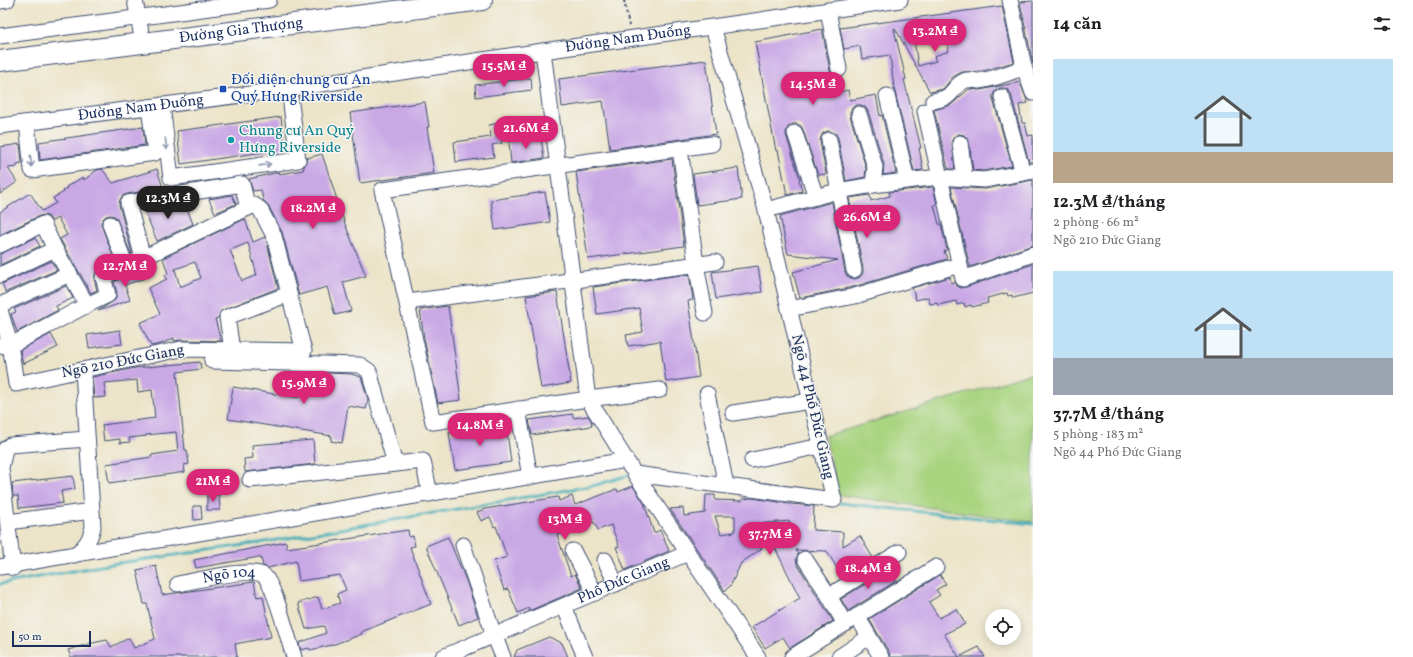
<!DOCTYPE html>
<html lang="vi">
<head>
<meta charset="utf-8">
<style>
  body { margin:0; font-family:Vollkorn,serif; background:#f6f6f6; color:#202124; height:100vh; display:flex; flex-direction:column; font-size:15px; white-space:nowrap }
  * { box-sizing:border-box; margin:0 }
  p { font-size:13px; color:#757577 }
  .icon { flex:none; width:22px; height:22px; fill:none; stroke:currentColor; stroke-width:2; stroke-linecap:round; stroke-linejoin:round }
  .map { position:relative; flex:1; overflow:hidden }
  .details { display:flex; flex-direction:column; background:#fff; width:380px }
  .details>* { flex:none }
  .tools { position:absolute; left:985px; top:609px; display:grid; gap:8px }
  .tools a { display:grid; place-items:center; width:36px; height:36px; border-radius:50%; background:#fff; box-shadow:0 2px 10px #0003; font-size:20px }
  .scale { position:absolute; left:12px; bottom:10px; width:79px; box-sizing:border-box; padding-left:4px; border:2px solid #1b2f5e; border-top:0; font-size:11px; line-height:14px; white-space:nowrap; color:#1b2f5e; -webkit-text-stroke:3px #f6f6f2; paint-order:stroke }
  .price { position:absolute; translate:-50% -34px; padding:0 9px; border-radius:14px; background:#db2777; color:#fff; font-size:13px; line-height:26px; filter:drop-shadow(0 1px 2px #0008) }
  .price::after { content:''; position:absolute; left:50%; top:24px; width:12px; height:9px; margin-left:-6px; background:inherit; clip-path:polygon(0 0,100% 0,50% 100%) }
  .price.on { background:#222; color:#fff }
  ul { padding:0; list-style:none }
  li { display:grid; align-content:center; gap:8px; height:212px; padding:0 20px }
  li span { display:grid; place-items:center; height:124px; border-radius:0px; color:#555 }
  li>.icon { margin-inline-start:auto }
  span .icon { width:72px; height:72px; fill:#fffc; stroke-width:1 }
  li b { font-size:17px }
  h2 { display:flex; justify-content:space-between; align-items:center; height:48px; padding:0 20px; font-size:17px }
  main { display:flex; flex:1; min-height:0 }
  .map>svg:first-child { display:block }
</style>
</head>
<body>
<main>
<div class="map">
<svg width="1033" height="657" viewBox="0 0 1033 657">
  <rect width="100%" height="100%" fill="#f6f6f2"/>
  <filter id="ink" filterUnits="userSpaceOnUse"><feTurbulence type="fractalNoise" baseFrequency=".025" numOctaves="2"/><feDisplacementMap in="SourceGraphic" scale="8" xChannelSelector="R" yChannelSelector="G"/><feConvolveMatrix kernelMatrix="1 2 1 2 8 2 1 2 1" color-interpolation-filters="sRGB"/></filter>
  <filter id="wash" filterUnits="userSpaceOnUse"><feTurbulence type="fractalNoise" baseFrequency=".012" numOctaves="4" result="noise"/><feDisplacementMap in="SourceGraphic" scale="16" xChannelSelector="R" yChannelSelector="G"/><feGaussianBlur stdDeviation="0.9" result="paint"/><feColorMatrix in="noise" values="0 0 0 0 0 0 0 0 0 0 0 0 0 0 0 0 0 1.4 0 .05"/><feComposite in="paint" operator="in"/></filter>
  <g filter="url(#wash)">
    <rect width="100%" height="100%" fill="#ece4c8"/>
    <!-- green -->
    <polygon fill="#a9d480" stroke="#62826f" points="1033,373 1033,522 839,495 825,436"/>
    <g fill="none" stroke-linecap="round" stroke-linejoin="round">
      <!-- stream -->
      <g stroke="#3dadb8" stroke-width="3">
        <polyline points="840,503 1033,524"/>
        <polyline points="0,584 112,564 259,543 596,485 629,475"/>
      </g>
    </g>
    <g id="blocks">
      <!-- building -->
      <g fill="#c9a8e5" fill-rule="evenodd">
        <polygon points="1033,1 1033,64 1020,2"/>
        <path d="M1002,6L1014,62L983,71L962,72L953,77L943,89L930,92L895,28L894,29L906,79L904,80L921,148H919L923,170L914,171L894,88L890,55L862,59L860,46L844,49L840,28ZM946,37L949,51L934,56L936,61L918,66L914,41Z"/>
        <polygon points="822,29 830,71 832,75 838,78 840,92 848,90 850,100 876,95 880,116 882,115 896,173 883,175 884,164 868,111 865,107 861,105 857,105 852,108 850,112 850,116 866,168 865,177 846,181 838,138 836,134 832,132 828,131 823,133 821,137 820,141 826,174 818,175 803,130 801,126 797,124 793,124 788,127 786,132 786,135 800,179 799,179 802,191 787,195 778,150 776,151 755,42"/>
        <polygon points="706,60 716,134 610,149 603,101 562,107 559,79"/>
        <polygon points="531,78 532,90 476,97 475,85"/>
        <polygon points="1020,82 1028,103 1019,105 1022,123 1025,123 1028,136 1033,135 1033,162 1029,162 1011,94 1008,90 1004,88 1000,88 995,91 993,95 993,99 1012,166 983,171 973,170 969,141 967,138 964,135 959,134 955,136 952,140 955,169 948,169 934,110 951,105 969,89 980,90"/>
        <polygon points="425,102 429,127 427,127 434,173 360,183 350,113"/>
        <polygon points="281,117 285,149 181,164 177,131"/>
        <polygon points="499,123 502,143 492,145 494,157 456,162 454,142 491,137 489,125"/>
        <polygon points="143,127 145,145 40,160 39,142"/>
        <polygon points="541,138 544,158 511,163 509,142"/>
        <polygon points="20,144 22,163 17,164 17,167 8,168 17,182 0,194 0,147"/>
        <polygon points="322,154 345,224 366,276 343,282 351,311 335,315 327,287 299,295 282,232 268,205 263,200 261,190 253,191 249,179 279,172 279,174 303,170 307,158"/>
        <polygon points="672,159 684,246 588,259 576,172"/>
        <polygon points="738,168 742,199 697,205 693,174"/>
        <polygon points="102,169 113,183 157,169 163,188 127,194 122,196 120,200 119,205 132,253 131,254 116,217 111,215 106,216 103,219 101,223 102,227 115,261 96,272 94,279 97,290 91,293 60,239 67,235 58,218 52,221 48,216 44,215 39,216 0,235 0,212 30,193 42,211 56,203 53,198 64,192 63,191 67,188 66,187 83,177 84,180 97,170"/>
        <polygon points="1033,180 1033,245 970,267 951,187 985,189"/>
        <polygon points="933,187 937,204 934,205 939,224 941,224 947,250 944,251 947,259 853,287 800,298 793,272 838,260 788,254 780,216 832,202 845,272 847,276 851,278 855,279 860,277 863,273 863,268 849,198 870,195 871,201 890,196 889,192"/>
        <polygon points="545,192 550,222 495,230 491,200"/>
        <polygon points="232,195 236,204 215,213 209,199"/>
        <polygon points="185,203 193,224 157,241 144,209"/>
        <path d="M245,219L253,242L265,237L266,239L278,288L221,311L218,318L215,319L221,341L181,340L174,341V338L161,344L151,346L140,323L160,314L148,288L167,279L165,275L168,274L163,258ZM248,243L257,275L242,281L230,250ZM195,262L201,278L180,287L175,269Z"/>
        <polygon points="35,238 40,246 0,265 0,254"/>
        <polygon points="51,261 57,270 6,292 2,284"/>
        <polygon points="1033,264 1033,293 1013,298 1012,295 1008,296 1007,293 987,298 988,303 972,307 971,305 965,307 964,303 957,305 956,301 938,305 937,303 930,304 928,297 916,300 912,288 950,277 951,283 955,282 957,286 961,288 966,287"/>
        <polygon points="758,266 762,292 716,299 712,272"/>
        <polygon points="141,269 145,278 125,285 130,300 98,311 115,300 117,293 114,282"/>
        <polygon points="689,274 693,300 688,301 699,377 666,382 660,341 628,346 626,335 643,332 639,308 597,314 593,287"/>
        <polygon points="66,286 73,298 56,306 58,310 17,332 11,314 16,312 14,309"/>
        <polygon points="557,292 571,383 541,388 526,296"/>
        <polygon points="448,306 461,400 438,403 424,338 420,310"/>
        <polygon points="120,330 122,344 89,348 87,335"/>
        <polygon points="51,334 58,347 23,364 20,350"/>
        <polygon points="200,362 201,369 177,372 185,450 187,450 189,464 184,465 185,472 109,483 106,464 152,457 151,455 178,451 176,432 146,435 146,436 129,438 130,442 120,443 120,439 104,441 102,425 155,418 152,390 138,392 137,380 104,383 106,397 94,398 92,377 135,368"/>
        <polygon points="302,372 351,374 361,377 368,399 366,409 348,406 342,443 331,441 332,436 228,419 233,387 298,398"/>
        <polygon points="573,414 573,418 588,416 591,420 592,426 532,435 529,420"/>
        <polygon points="506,425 511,462 455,470 449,433"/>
        <polygon points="313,440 315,464 245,472 244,459 253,458 252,445"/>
        <polygon points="73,476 75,489 61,491 63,503 19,508 18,496 13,496 12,483"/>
        <polygon points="633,486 644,503 654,533 660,530 669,551 625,570 616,547 619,546 611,525 598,530 594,522 557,535 571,576 575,574 582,588 529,611 529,608 518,613 508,589 504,590 494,561 507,557 496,526 494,527 490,517 481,521 477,512 485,509 558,497 559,501 572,496 575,505 617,489 618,492"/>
        <polygon points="207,495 219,495 220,510 207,510"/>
        <path d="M706,495H715V500L742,501V499L752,498L779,502V503L814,506L813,530L843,532V546L860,536L873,558L847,574L843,567L838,570L827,551L796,550L798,554L796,559L797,564L833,621L790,648L783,637L765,648L752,627L800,598L773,544L789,536L790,521L756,524L764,539L761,549L741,563L731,585L725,591L670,509L683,508L684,516L705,513ZM715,516H735V532L721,534Z"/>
        <polygon points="193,506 201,506 202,519 194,520"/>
        <polygon points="408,530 409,537 413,536 415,546 410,547 431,604 361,632 362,634 332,645 310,650 309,648 301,650 299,643 326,633 324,626 306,629 298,603 318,597 322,609 340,603 337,594 346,590 340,575 299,581 296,561 268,568 263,566 261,558 259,558 259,557 196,568 194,560 286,542 287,548"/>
        <polygon points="448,537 467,583 478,617 459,625 426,546"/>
        <polygon points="156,566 162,595 254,582 257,597 263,596 271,637 235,644 237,657 71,657 68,650 88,644 107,640 111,647 129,638 134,648 155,639 147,604 144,604 137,570"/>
        <polygon points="889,569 896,581 848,611 841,599"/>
        <polygon points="940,575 946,584 936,590 940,595 929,602 939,618 957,609 965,624 944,634 959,657 890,657 889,652 869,619"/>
        <polygon points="549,637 562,643 568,657 514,657 517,650"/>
        <polygon points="979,647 985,657 959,657"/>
      </g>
    </g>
  </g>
  <g filter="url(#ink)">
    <use href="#blocks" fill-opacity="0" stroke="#3a4a6e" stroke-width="1"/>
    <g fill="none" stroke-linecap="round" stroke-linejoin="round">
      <!-- minor casing -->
      <g stroke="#3a4a6e" stroke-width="17">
        <g id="minor">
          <polyline points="135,0 143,43"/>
          <polyline points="1010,0 1024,67 1033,93"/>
          <polyline points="0,1 7,0"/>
          <polyline points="828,10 839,69"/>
          <polyline points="0,36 269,0"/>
          <polyline points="543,51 588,399 631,468"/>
          <polyline points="887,96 907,180"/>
          <polyline points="1002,97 1023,173"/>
          <path d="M933,101C937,100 944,99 948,96C953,92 957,84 964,81C969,78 974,81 979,81C994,79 1010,73 1024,67"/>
          <polyline points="162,105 171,178 298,160 289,88"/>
          <polyline points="925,111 963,279 1033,254"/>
          <polyline points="859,114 875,167 873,185"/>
          <polyline points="27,123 32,170 155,153 149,107"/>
          <path id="s1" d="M0,126L281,90L543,51L900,0"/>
          <polyline points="795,133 816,197"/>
          <polyline points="829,140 854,270"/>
          <polyline points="960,143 965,179"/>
          <polyline points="680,149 696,264 705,313"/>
          <polyline points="766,210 838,191 873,185 939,177 984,180 1033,171"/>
          <polyline points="110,224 126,266"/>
          <polyline points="0,245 43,224 55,249 87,305 108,295 103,277 254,205 260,209 274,236 304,351 181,349 16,384 10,344 0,346"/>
          <polyline points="143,258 128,203 242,184 248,208"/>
          <polyline points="0,275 55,249"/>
          <polyline points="407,302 715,262"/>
          <polyline points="0,305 70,274"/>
          <polyline points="789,309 855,296 959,265"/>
          <polyline points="0,310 10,344 17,342 87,305"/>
          <polyline points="232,350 227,317 289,294"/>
          <polyline points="212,361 360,365 369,371 395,464"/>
          <polyline points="660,390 588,399 433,422 382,190 712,144"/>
          <polyline points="707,394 726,485"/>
          <polyline points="518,409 530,477"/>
          <polyline points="733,413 811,401"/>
          <polyline points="752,460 821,446"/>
          <polyline points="250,480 423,461 430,494"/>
          <polyline points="8,522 84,512"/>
          <polyline points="463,545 494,635 503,657"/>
          <polyline points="573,551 595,593"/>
          <polyline points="688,553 635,474 834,500 766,210 713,27"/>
          <path d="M74,555C85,548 90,540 93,527L83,370"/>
          <polyline points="805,559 829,596"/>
          <polyline points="605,560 616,584"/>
          <polyline points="0,567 626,460"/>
          <polyline points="13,568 1,468 5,449 10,445 87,439"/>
          <path id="s2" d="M178,584C194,581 250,567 263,575C274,582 289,642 294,657"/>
          <polyline points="564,606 585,657"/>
          <polyline points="857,616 881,657"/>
          <polyline points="845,624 829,596 899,552"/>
          <path id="s3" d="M443,657L688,553L758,657"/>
          <polyline points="792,657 936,567"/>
          <polyline points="839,657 869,637"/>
        </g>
      </g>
      <!-- major casing -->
      <g stroke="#3a4a6e" stroke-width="22">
        <g id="major">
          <path id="s4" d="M0,61L482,0"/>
        </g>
      </g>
      <!-- path -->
      <polyline stroke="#3a4a6e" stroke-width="2" stroke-dasharray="3 3" stroke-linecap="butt" points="624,0 629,26"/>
      <!-- minor -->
      <use href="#minor" stroke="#fff" stroke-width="15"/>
      <!-- major -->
      <use href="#major" stroke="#fff" stroke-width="20"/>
    </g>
    <!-- one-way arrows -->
    <defs><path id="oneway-shaft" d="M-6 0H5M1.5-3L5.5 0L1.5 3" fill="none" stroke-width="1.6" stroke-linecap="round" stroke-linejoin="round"/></defs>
    <g stroke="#8d97ae">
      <use href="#oneway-shaft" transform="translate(166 144) rotate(83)"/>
      <use href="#oneway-shaft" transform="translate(31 161) rotate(83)"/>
      <use href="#oneway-shaft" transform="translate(265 165) rotate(-8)"/>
    </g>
  </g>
  <!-- markers -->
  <rect fill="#1a4fb4" stroke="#f6f6f2" stroke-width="1.5" x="219" y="85" width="8" height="8" rx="2"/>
  <circle fill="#0f9aa8" stroke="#f6f6f2" stroke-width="1.5" cx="231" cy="140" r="4"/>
  <g text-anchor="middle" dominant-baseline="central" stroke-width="3" stroke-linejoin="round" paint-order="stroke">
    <!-- street labels -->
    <g font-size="15" fill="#1b2f5e" stroke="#f6f6f2">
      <text stroke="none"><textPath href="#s4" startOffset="243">Đường Gia Thượng</textPath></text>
      <text stroke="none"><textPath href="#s1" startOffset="634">Đường Nam Đuống</textPath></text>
      <text stroke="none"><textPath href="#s1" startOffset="142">Đường Nam Đuống</textPath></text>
      <text transform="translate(123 362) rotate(-11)">Ngõ 210 Đức Giang</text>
      <text transform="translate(812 407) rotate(77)">Ngõ 44 Phố Đức Giang</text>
      <text stroke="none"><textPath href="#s2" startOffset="52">Ngõ 104</textPath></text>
      <text stroke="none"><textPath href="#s3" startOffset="196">Phố Đức Giang</textPath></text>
    </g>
    <!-- transit labels -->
    <g font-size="15" fill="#164399" stroke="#f6f6f2" text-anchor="start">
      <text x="231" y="80">Đối diện chung cư An<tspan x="231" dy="17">Quý Hưng Riverside</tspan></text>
    </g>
    <!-- culture labels -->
    <g font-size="15" fill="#0d838f" stroke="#f6f6f2" text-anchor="start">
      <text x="239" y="131">Chung cư An Quý<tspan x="239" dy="17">Hưng Riverside</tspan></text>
    </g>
  </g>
</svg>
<div class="tools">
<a><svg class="icon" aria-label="locate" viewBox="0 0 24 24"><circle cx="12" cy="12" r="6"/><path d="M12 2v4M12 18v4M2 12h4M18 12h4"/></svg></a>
</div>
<div class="scale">50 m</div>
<b class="price" style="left:935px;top:53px">13.2M ₫</b>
<b class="price" style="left:504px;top:88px">15.5M ₫</b>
<b class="price" style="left:813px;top:106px">14.5M ₫</b>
<b class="price" style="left:526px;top:150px">21.6M ₫</b>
<b class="price on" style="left:168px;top:220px">12.3M ₫</b>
<b class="price" style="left:313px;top:230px">18.2M ₫</b>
<b class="price" style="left:867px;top:239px">26.6M ₫</b>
<b class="price" style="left:125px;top:288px">12.7M ₫</b>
<b class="price" style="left:304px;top:405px">15.9M ₫</b>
<b class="price" style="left:480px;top:447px">14.8M ₫</b>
<b class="price" style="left:213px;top:503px">21M ₫</b>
<b class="price" style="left:565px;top:541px">13M ₫</b>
<b class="price" style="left:770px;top:556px">37.7M ₫</b>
<b class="price" style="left:868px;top:590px">18.4M ₫</b>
</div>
<section class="details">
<h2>14 căn<svg class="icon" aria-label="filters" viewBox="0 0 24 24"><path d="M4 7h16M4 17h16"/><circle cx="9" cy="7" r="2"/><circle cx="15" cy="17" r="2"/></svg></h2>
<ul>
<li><span style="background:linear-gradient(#bfe0f5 75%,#b9a48a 0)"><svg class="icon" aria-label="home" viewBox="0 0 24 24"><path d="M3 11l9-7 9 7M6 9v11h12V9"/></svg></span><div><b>12.3M ₫/tháng</b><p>2 phòng · 66 m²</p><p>Ngõ 210 Đức Giang</p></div></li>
<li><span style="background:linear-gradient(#bfe0f5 70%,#9aa5b1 0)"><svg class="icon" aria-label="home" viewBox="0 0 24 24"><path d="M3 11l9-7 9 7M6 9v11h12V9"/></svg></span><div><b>37.7M ₫/tháng</b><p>5 phòng · 183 m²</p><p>Ngõ 44 Phố Đức Giang</p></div></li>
</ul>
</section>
</main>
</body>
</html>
